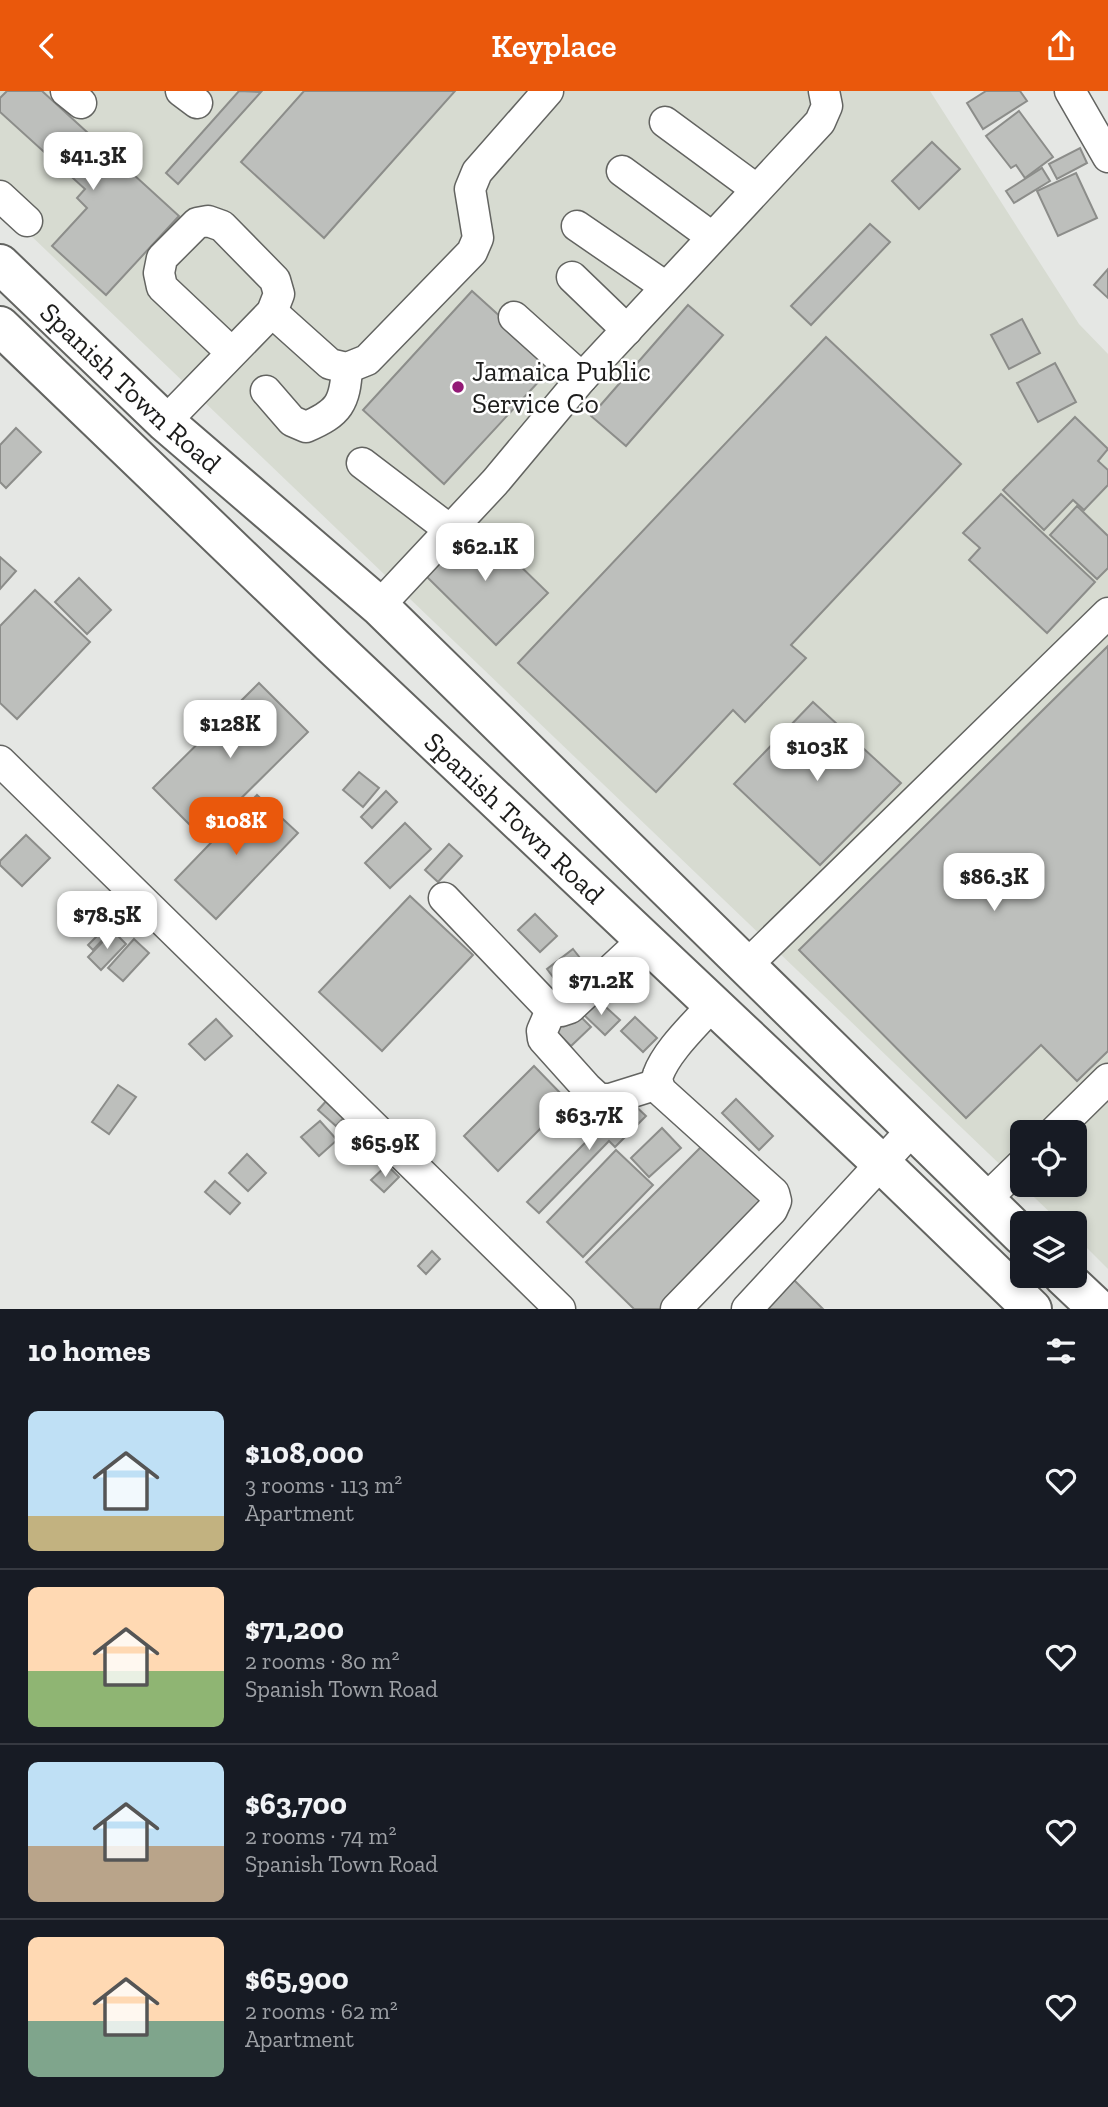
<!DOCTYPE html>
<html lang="en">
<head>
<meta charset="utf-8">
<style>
  body { margin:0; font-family:"Zilla Slab",serif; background:#242831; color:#f1f3f6; height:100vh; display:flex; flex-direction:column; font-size:26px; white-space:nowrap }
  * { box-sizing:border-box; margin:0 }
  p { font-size:23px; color:#9ea1a6 }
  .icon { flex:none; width:38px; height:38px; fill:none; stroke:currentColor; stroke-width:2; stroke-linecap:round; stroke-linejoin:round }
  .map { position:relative; height:1218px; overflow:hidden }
  .drawer { display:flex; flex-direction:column; background:#171b24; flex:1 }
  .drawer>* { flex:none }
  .controls { position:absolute; left:1010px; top:1029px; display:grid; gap:14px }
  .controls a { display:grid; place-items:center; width:77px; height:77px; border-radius:10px; background:#171b24; box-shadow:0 4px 10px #0003; font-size:35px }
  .price { position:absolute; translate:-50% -60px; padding:0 16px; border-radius:14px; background:#fff; color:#222; font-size:23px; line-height:46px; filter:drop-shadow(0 2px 4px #0008) }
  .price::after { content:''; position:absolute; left:50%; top:42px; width:21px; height:16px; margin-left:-10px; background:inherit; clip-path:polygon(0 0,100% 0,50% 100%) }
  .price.selected { background:#ea580c; color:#fff }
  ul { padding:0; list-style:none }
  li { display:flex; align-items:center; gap:21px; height:175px; padding:0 28px }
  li+li { border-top:2px solid #363941 }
  li span { display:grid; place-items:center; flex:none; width:196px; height:140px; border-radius:10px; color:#555 }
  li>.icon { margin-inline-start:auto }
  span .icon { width:84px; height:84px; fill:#fffc; stroke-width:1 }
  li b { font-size:30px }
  h2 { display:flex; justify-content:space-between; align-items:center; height:84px; padding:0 28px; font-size:30px }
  header { display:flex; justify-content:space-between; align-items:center; height:91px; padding:0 28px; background:#ea580c; color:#fff; font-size:32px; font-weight:600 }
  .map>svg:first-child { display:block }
</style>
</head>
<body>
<header><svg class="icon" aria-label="back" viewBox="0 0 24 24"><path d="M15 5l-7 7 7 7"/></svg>Keyplace<svg class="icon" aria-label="share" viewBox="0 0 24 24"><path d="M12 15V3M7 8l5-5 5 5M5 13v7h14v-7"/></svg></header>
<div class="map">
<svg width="1108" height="1218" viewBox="0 0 1108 1218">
  <rect width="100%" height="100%" fill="#e5e7e4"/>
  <!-- built -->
  <path fill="#d7dbd1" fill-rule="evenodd" d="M0,0H930L1079,233L1108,263V1178L1075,1145L1074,1132H1061L0,115ZM1022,1041H1074V1094H1022Z"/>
  <!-- building -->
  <g fill="#bdbfbc" stroke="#8c8d8a" stroke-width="2">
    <polygon points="7,0 42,0 179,125 106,204 52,155 87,117 77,107 85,98 0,21 0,7"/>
    <polygon points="239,0 261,1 178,93 166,82"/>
    <polygon points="304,0 455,0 324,147 241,71"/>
    <polygon points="986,0 1020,0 1027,10 983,38 967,12"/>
    <polygon points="1019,20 1053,66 1025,87 1016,74 1011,77 986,45"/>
    <polygon points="932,51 960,78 919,118 892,90"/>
    <polygon points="1080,57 1087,72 1057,88 1049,73"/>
    <polygon points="1042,77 1050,90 1014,112 1006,100"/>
    <polygon points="1076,82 1097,127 1058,145 1037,100"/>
    <polygon points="870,133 890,151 811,234 791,215"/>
    <polygon points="1108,178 1108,207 1094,194"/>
    <polygon points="472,200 554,274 444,393 363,319"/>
    <polygon points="688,214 723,244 626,355 591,325"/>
    <polygon points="1022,228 1040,262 1009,278 991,244"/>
    <polygon points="826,246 961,373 791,554 806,567 745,631 733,619 656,701 518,572"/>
    <polygon points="1055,272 1076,311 1038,331 1017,292"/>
    <polygon points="1075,326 1108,358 1098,370 1108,379 1108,394 1084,419 1073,409 1044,439 1003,399"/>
    <polygon points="16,337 41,361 6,397 0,391 0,354"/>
    <polygon points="1001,403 1095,491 1047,542 969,469 980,457 963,442"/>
    <polygon points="1077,415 1108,445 1108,477 1097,488 1050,444"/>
    <polygon points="473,429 548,502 496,554 422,481"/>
    <polygon points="0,466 16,480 0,498"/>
    <polygon points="79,487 111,519 87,543 55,511"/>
    <polygon points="35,499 90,551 17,628 0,612 0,535"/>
    <polygon points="1108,555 1108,960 1077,990 1041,954 966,1027 799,859"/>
    <polygon points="259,592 308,641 202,746 153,697"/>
    <polygon points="813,611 901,692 820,774 734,693"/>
    <polygon points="359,681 379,697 363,716 343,699"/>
    <polygon points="386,700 397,711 372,737 361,726"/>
    <polygon points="257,704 298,742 216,828 175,789"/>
    <polygon points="405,732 431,758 390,797 365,772"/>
    <polygon points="26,744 50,767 22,795 0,774 0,770"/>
    <polygon points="449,753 462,765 438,791 425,779"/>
    <polygon points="410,805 473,864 382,960 319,901"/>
    <polygon points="535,823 557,845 540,861 518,839"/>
    <polygon points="103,839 108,843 93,859 88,854"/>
    <polygon points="113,840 126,853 101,879 88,866"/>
    <polygon points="134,848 149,862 123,890 108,877"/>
    <polygon points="573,858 588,877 562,898 547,878"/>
    <polygon points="597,908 620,929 605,944 582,922"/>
    <polygon points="575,920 591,936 571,955 555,939"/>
    <polygon points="635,926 657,947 643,961 621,940"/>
    <polygon points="216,928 232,945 205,969 189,953"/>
    <polygon points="534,975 568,1010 498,1080 464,1045"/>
    <polygon points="118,994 136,1006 109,1043 92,1031"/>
    <polygon points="329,1007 347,1023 336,1035 318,1019"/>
    <polygon points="628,1008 646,1025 615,1056 609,1050 539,1122 527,1111"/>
    <polygon points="736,1008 773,1045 759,1059 722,1022"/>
    <polygon points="320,1030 337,1049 319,1065 301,1046"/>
    <polygon points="662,1037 681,1057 649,1086 631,1067"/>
    <polygon points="705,1052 766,1112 661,1218 634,1218 586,1171"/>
    <polygon points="616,1059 653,1094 583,1166 547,1131"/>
    <polygon points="247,1063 266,1082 248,1100 229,1082"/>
    <polygon points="387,1074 399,1086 384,1101 371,1089"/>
    <polygon points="215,1090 240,1112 230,1123 205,1101"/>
    <polygon points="432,1160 440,1168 426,1183 418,1175"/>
    <polygon points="793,1188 823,1218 763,1218"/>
  </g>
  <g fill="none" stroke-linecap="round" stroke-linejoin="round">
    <!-- minor casing -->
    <g stroke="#636461" stroke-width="33">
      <g id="minor">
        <polyline points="66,0 81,12"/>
        <polyline points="181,0 197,12"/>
        <polyline points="1070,0 1108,66"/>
        <polyline points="665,31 756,98"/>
        <polyline points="622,80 712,146"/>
        <polyline points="0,105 27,130"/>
        <polyline points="577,135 666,196"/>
        <polyline points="572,186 627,239"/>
        <polyline points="272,221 330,273 347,277 367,269 472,161 478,147 470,98 477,81 548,0"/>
        <polyline points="514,226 582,287"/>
        <path d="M266,300L292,330L306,336C339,322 345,312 347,277"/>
        <polyline points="165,331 272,221 279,203 275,189 222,135 208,130 197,132 162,167 159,182 162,196 232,262"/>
        <polyline points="362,372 450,439"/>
        <polyline points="379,515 495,391 582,287 820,31 827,15 824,0"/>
        <polyline points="0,670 560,1218"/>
        <polyline points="444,807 551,919 561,920 570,917 644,848"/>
        <polyline points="746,875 1108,522"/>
        <polyline points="551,919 542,940 543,948 587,997 599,1008 610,1008 658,993"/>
        <polyline points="1054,1041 1108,988"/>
        <polyline points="985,1109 1022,1073"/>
        <path d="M676,1218L772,1119L776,1110L774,1102L661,1000C659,995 656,989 658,984C667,959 696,933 713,913"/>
        <polyline points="747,1218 912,1039"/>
      </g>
    </g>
    <!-- highway casing -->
    <g stroke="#636461" stroke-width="42">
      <g id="highway">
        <path id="s1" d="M0,173L165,331L379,515L1022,1145"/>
        <path id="s2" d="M0,235L334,556L883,1074L1032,1218"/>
        <polyline points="1063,1185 1098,1218"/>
      </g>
    </g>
    <!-- minor -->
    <use href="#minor" stroke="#fff" stroke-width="30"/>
    <!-- highway -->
    <use href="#highway" stroke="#fff" stroke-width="38"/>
  </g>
  <!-- markers -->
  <circle fill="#931a76" stroke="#fff" stroke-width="2.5" cx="458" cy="296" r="7"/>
  <g text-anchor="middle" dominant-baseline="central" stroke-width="5" stroke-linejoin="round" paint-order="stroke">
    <!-- poi labels -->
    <g font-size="28" fill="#1c1c1b" stroke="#fff" text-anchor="start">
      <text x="472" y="280">Jamaica Public<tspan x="472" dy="32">Service Co</tspan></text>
    </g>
    <!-- street labels -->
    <g font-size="28" fill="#1c1c1b" stroke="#fff">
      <text stroke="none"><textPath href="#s1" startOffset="180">Spanish Town Road</textPath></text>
      <text stroke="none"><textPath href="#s2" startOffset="712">Spanish Town Road</textPath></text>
    </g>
  </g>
</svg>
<div class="controls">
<a><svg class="icon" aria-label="locate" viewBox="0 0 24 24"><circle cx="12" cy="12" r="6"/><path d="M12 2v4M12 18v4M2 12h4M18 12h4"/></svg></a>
<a><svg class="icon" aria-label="layers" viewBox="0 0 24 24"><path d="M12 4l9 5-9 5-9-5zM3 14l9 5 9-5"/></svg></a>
</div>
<b class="price" style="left:93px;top:101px">$41.3K</b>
<b class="price" style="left:485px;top:492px">$62.1K</b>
<b class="price" style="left:230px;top:669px">$128K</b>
<b class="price" style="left:817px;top:692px">$103K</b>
<b class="price selected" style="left:236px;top:766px">$108K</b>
<b class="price" style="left:994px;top:822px">$86.3K</b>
<b class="price" style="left:107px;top:860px">$78.5K</b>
<b class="price" style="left:601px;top:926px">$71.2K</b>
<b class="price" style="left:589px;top:1061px">$63.7K</b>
<b class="price" style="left:385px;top:1088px">$65.9K</b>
</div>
<section class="drawer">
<h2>10 homes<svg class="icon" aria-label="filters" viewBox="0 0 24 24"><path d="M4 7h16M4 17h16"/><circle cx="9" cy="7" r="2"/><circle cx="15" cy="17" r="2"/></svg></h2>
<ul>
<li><span style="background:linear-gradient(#bfe0f5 75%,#c2b280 0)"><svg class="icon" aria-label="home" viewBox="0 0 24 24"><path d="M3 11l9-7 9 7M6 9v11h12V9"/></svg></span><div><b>$108,000</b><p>3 rooms · 113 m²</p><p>Apartment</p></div><svg class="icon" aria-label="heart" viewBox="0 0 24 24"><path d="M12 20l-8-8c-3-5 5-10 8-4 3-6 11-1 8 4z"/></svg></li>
<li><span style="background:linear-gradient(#ffd9b3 60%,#8fb573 0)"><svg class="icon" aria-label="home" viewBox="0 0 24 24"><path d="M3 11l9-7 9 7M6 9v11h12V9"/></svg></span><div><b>$71,200</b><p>2 rooms · 80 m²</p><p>Spanish Town Road</p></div><svg class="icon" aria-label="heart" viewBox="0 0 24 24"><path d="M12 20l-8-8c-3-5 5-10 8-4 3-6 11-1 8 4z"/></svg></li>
<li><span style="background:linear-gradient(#bfe0f5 60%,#b9a48a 0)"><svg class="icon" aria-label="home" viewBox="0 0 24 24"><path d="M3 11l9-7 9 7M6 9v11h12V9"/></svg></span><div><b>$63,700</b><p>2 rooms · 74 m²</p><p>Spanish Town Road</p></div><svg class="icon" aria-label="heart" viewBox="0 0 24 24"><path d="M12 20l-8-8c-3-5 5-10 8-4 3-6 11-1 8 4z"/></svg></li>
<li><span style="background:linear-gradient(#ffd9b3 60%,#7fa58c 0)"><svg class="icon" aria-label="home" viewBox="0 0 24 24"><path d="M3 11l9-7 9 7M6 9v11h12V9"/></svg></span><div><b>$65,900</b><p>2 rooms · 62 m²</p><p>Apartment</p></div><svg class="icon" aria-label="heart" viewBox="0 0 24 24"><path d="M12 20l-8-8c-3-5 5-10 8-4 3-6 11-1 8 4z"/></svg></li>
</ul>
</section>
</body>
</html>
